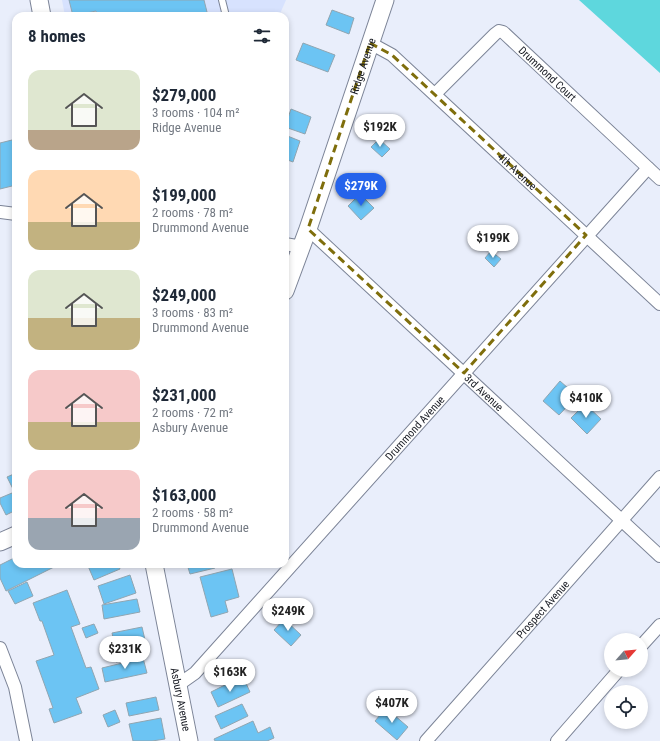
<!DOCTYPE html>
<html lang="en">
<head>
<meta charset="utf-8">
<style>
  body { margin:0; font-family:"Roboto Condensed",sans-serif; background:#f6f6f7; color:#1f2937; height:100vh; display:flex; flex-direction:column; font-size:15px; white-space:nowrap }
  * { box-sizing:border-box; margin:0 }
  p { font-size:13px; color:#747a83 }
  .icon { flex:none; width:22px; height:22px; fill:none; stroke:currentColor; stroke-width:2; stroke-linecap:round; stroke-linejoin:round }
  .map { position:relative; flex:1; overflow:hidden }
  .panel { position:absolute; left:12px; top:12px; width:277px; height:556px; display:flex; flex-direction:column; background:#fff; border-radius:12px; box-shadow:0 2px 6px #0003 }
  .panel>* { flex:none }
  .needle { width:26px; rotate:63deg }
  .buttons { position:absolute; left:604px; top:633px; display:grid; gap:8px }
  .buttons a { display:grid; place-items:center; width:44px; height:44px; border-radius:50%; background:#fff; box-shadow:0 2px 6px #0003; font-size:20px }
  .price { position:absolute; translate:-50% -34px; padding:0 9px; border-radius:14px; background:#fff; color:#222; font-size:13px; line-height:26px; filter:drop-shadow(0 1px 2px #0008) }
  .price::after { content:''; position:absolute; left:50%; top:24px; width:12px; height:9px; margin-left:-6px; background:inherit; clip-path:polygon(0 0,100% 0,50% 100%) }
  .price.selected { background:#2563eb; color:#fff }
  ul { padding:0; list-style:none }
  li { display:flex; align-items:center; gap:12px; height:100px; padding:0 16px }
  li span { display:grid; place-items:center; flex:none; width:112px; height:80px; border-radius:12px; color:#555 }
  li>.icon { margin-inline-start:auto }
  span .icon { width:48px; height:48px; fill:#fffc; stroke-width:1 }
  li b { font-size:17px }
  h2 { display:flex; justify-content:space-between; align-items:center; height:48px; padding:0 16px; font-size:17px }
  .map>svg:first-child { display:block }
</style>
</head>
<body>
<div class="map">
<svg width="660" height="741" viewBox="0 0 660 741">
  <rect width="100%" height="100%" fill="#e9eefb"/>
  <!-- built -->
  <polygon fill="#d7e2fe" points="62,0 286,0 279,16 65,16"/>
  <!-- water -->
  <polygon fill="#5ed7dd" points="578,0 660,0 660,73 579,0"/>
  <!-- building -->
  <g fill="#6cc4f3" stroke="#90a5b1">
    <polygon points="69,0 204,0 208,16 97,16 96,11 73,16"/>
    <polygon points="332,10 354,18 349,34 326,25"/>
    <polygon points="303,43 335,55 328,72 296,60"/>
    <polygon points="291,109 311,117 305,134 285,127"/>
    <polygon points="285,135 300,141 293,162 285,159"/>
    <polygon points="16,139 16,185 0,189 0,143"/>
    <polygon points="379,139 390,149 382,157 371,147"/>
    <polygon points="360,194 374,208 361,220 348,206"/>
    <polygon points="491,251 501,259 494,267 485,258"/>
    <polygon points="560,381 577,396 559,415 543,401"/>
    <polygon points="585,404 601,419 587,434 571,418"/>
    <polygon points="16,473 16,495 7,477"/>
    <polygon points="12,493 16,501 16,510 6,515 0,503 0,498"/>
    <polygon points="16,557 16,564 60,564 6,591 0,578 0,565"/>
    <polygon points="92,564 118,564 120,569 94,580 88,566"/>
    <polygon points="187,564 214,564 215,568 190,574"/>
    <polygon points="232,569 239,597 225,601 228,612 211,617 200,577"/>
    <polygon points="130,575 136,593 104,604 98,586"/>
    <polygon points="27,582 33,596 15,604 8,591"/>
    <polygon points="67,590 80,624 71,627 86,668 91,667 99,689 76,698 82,713 54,723 49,709 53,708 36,661 54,655 42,621 40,621 33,603"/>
    <polygon points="137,599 140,612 104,619 102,605"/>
    <polygon points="284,619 301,635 291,646 274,630"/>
    <polygon points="94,624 98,633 86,638 82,628"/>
    <polygon points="142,627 145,640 115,646 112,633"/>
    <polygon points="137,645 140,657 116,662 113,649"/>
    <polygon points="143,658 147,673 105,682 102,668"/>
    <polygon points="235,680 237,684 245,681 250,692 218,707 211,692"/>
    <polygon points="156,697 159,710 129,716 126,703"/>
    <polygon points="242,704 248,716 221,729 215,716"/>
    <polygon points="386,708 408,727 397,740 375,721"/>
    <polygon points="115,710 120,722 108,727 103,715"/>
    <polygon points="161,718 165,739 152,741 133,741 129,724"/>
    <polygon points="253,721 258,733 270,727 274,738 267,741 215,741 214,739"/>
  </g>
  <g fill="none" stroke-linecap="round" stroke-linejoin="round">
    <!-- lane casing -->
    <g stroke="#7c8497" stroke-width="8">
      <polyline id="lane" points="222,0 226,16"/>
    </g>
    <!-- street casing -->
    <g stroke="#7c8497" stroke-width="14">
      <g id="street">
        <path id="s1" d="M370,43L392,55L660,304"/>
        <path id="s2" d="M435,94L495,34L499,31L503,32L660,179"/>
        <polyline points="0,212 16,214"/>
        <path id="s3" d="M308,229L660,556"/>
        <polyline points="285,244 302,247"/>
        <polyline points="641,646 660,625"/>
        <polyline points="0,648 15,687 26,741"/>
        <path id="s4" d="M178,685L195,673L648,168"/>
        <path id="s5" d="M426,741L660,477"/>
        <polyline points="557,741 619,670"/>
      </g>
    </g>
    <!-- secondary casing -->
    <g stroke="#7c8497" stroke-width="19">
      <g id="secondary">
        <polyline points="39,0 42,16"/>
        <path id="s6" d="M285,291L308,229L385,0"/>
        <polyline points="0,542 16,535"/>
        <path id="s7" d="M154,564L189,741"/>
      </g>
    </g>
    <!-- lane -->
    <use href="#lane" stroke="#fff" stroke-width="6"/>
    <!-- street -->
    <use href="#street" stroke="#fff" stroke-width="12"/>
    <!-- secondary -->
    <use href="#secondary" stroke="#fff" stroke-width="17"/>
  </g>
  <!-- marked area -->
  <path fill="none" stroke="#7f6e0c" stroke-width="3" stroke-dasharray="8 5" stroke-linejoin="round" d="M370,43L392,55L586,235L464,373L308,229Z"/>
  <g text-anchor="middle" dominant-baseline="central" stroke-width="3.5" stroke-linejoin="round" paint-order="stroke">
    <!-- street labels -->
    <g font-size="11" fill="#171a22" stroke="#fcfcfc">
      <text stroke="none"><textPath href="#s6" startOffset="238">Ridge Avenue</textPath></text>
      <text stroke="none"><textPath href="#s2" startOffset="155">Drummond Court</textPath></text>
      <text stroke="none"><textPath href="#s1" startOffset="196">4th Avenue</textPath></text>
      <text stroke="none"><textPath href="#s3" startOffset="240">3rd Avenue</textPath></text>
      <text stroke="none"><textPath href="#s4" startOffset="350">Drummond Avenue</textPath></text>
      <text stroke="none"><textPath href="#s5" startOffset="176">Prospect Avenue</textPath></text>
      <text stroke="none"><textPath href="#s7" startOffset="138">Asbury Avenue</textPath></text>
    </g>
  </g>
</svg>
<div class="buttons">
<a><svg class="needle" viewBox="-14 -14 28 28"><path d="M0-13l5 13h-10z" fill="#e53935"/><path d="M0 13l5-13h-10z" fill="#747a83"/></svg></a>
<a><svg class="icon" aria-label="locate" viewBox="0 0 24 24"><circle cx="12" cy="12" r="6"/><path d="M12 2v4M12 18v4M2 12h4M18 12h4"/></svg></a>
</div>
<b class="price" style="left:380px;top:148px">$192K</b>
<b class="price selected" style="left:361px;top:207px">$279K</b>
<b class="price" style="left:493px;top:259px">$199K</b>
<b class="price" style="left:586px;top:419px">$410K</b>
<b class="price" style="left:288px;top:632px">$249K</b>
<b class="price" style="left:125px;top:670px">$231K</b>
<b class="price" style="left:230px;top:693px">$163K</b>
<b class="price" style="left:392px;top:724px">$407K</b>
<section class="panel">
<h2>8 homes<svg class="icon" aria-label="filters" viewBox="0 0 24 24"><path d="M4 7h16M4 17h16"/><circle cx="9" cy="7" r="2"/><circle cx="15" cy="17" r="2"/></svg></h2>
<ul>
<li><span style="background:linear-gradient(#dfe7d0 75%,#b9a48a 0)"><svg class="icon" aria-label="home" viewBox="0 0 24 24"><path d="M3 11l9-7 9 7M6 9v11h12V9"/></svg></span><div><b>$279,000</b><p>3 rooms · 104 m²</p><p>Ridge Avenue</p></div></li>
<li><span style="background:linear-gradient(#ffd9b3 65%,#c2b280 0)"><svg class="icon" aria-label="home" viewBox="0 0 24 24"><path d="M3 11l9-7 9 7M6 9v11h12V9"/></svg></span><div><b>$199,000</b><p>2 rooms · 78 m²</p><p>Drummond Avenue</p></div></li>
<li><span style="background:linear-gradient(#dfe7d0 60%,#c2b280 0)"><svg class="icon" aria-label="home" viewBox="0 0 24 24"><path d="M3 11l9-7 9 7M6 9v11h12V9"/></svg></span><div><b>$249,000</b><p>3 rooms · 83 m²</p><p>Drummond Avenue</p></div></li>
<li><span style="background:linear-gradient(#f6c9c9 65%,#c2b280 0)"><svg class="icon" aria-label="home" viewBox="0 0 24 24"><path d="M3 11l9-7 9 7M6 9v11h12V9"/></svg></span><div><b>$231,000</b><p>2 rooms · 72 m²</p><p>Asbury Avenue</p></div></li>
<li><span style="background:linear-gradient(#f6c9c9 60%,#9aa5b1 0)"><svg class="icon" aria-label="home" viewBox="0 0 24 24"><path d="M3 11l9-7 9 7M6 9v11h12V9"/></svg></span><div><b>$163,000</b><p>2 rooms · 58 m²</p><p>Drummond Avenue</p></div></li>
</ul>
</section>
</div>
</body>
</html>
